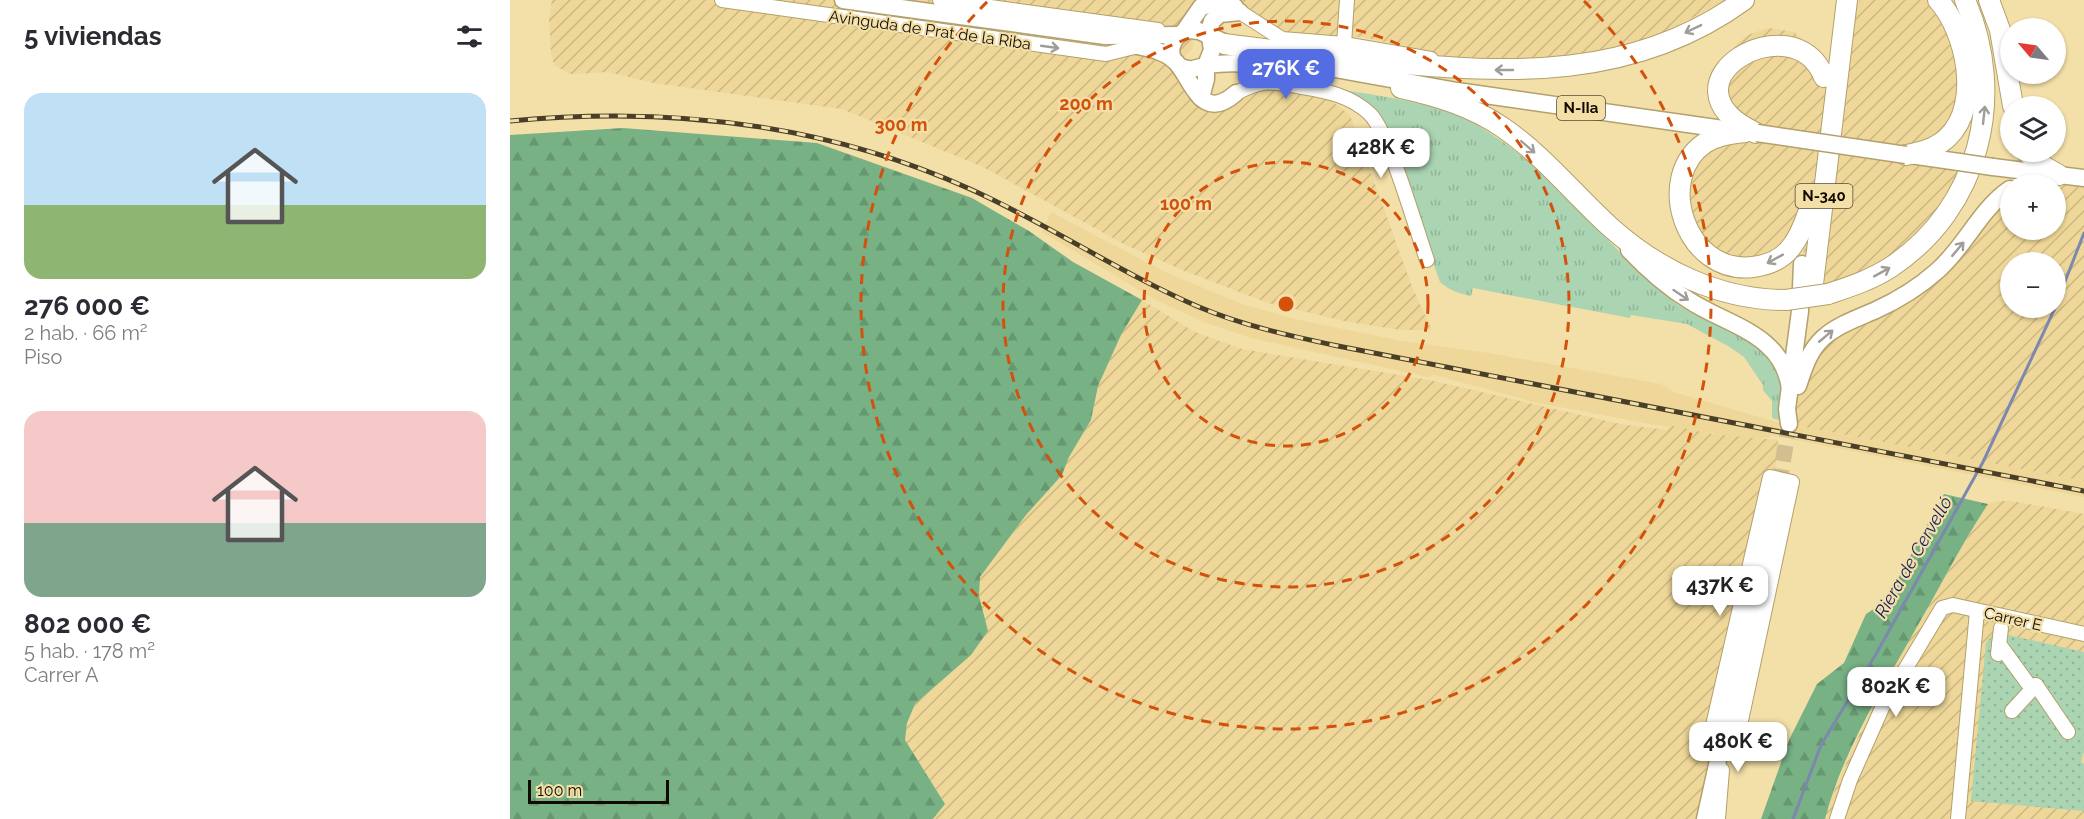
<!DOCTYPE html>
<html lang="es">
<head>
<meta charset="utf-8">
<style>
  body { margin:0; font-family:Raleway,sans-serif; background:#f7f7f7; color:#2b2b33; height:100vh; display:flex; flex-direction:column; font-size:22px; white-space:nowrap }
  * { box-sizing:border-box; margin:0 }
  p { font-size:20px; color:#7c7c81 }
  .icon { flex:none; width:33px; height:33px; fill:none; stroke:currentColor; stroke-width:2; stroke-linecap:round; stroke-linejoin:round }
  .map { position:relative; flex:1; overflow:hidden }
  .sheet { display:flex; flex-direction:column; background:#fff; width:510px }
  .sheet>* { flex:none }
  .needle { width:39px; rotate:299deg }
  .fabs { position:absolute; left:1490px; top:18px; display:grid; gap:12px }
  .fabs a { display:grid; place-items:center; width:66px; height:66px; border-radius:50%; background:#fff; box-shadow:0 2px 4px #0004; font-size:30px }
  .scale { position:absolute; left:18px; bottom:15px; width:141px; box-sizing:border-box; padding-left:6px; border:3px solid #120b00; border-top:0; font-size:16px; line-height:21px; white-space:nowrap; color:#120b00; -webkit-text-stroke:4px #f3dfa8; paint-order:stroke }
  .price { position:absolute; translate:-50% -51px; padding:0 14px; border-radius:12px; background:#fff; color:#222; font-size:20px; line-height:39px; filter:drop-shadow(0 2px 3px #0008) }
  .price::after { content:''; position:absolute; left:50%; top:36px; width:18px; height:14px; margin-left:-9px; background:inherit; clip-path:polygon(0 0,100% 0,50% 100%) }
  .price.current { background:#546de2; color:#fff }
  ul { padding:0; list-style:none }
  li { display:grid; align-content:center; gap:12px; height:318px; padding:0 24px }
  li span { display:grid; place-items:center; height:186px; border-radius:18px; color:#555 }
  li>.icon { margin-inline-start:auto }
  span .icon { width:108px; height:108px; fill:#fffc; stroke-width:1 }
  li b { font-size:26px }
  h2 { display:flex; justify-content:space-between; align-items:center; height:72px; padding:0 24px; font-size:26px }
  main { display:flex; flex:1; min-height:0 }
  .map>svg:first-child { display:block }
</style>
</head>
<body>
<main>
<section class="sheet">
<h2>5 viviendas<svg class="icon" aria-label="filters" viewBox="0 0 24 24"><path d="M4 7h16M4 17h16"/><circle cx="9" cy="7" r="2"/><circle cx="15" cy="17" r="2"/></svg></h2>
<ul>
<li><span style="background:linear-gradient(#bfe0f5 60%,#8fb573 0)"><svg class="icon" aria-label="home" viewBox="0 0 24 24"><path d="M3 11l9-7 9 7M6 9v11h12V9"/></svg></span><div><b>276 000 €</b><p>2 hab. · 66 m²</p><p>Piso</p></div></li>
<li><span style="background:linear-gradient(#f6c9c9 60%,#7fa58c 0)"><svg class="icon" aria-label="home" viewBox="0 0 24 24"><path d="M3 11l9-7 9 7M6 9v11h12V9"/></svg></span><div><b>802 000 €</b><p>5 hab. · 178 m²</p><p>Carrer A</p></div></li>
</ul>
</section>
<div class="map">
<svg width="1574" height="819" viewBox="0 0 1574 819">
  <defs>
    <pattern id="industrial-furrows" width="10" height="10" patternUnits="userSpaceOnUse" patternTransform="scale(1.5)"><rect width="10" height="10" fill="#eed798"/><path d="M-1 1l2-2M0 10L10 0M9 11l2-2" fill="none" stroke="#cbb781"/></pattern>
    <pattern id="grass-tufts" width="24" height="20" patternUnits="userSpaceOnUse" patternTransform="scale(1.5)"><rect width="24" height="20" fill="#aad4b2"/><path d="M3 7l-1-3M5 7V3M7 7l1-3M15 17l-1-3M17 17v-4M19 17l1-3" fill="none" stroke="#91b597"/></pattern>
    <pattern id="forest-firs" width="22" height="20" patternUnits="userSpaceOnUse" patternTransform="scale(1.5)"><rect width="22" height="20" fill="#77b184"/><path d="M5 1l3.5 6h-7zM16 11l3.5 6h-7z" fill="#669770"/></pattern>
    <pattern id="park-dots" width="8" height="8" patternUnits="userSpaceOnUse" patternTransform="scale(1.5)"><rect width="8" height="8" fill="#aad4b2"/><path d="M2 2h.1M6 6h.1" fill="none" stroke="#91b597" stroke-width="1.8" stroke-linecap="round"/></pattern>
  </defs>
  <rect width="100%" height="100%" fill="#f3dfa8"/>
  <!-- built -->
  <polygon fill="#eed798" points="541,212 655,272 732,304 789,320 892,341 979,353 1151,384 1163,392 1263,421 1574,481 1574,497 1260,435 1259,438 1233,438 1140,424 1024,402 925,375 918,377 741,338 696,323 646,300 532,232"/>
  <!-- industrial -->
  <g fill="url(#industrial-furrows)" fill-rule="evenodd">
    <polygon points="42,0 690,0 682,50 661,68 673,81 676,97 699,104 754,87 818,98 840,115 903,289 922,330 891,330 839,322 758,303 672,270 614,244 473,167 332,109 144,83 98,72 60,74 44,65 41,53 39,18"/>
    <polygon points="707,0 1217,0 1135,42 1069,58 950,62 915,50 852,37 780,35 763,29 734,4"/>
    <polygon points="1350,0 1428,0 1456,95 1423,147 1462,164 1424,230 1318,294 1292,264 1298,216 1251,266 1188,247 1173,175 1226,122 1212,65 1227,43 1240,34 1258,28 1284,32 1305,51 1326,91 1341,12"/>
    <path d="M1539,174L1574,178V481L1279,424L1288,386L1301,352L1386,300L1500,189V230H1545V184H1507ZM1500,262H1545V308H1500Z"/>
    <polygon points="632,300 685,332 732,349 919,380 1110,424 1157,430 1159,425 1202,434 1268,440 1264,485 1187,819 423,819 435,804 395,740 397,723 405,704 461,655 478,631 469,596 470,577 516,515 552,475 559,457 581,420 588,386 611,335"/>
    <polygon points="1487,501 1502,501 1574,514 1574,819 1315,819 1320,801 1343,747 1376,681 1469,517 1478,504"/>
  </g>
  <!-- grass -->
  <path fill="url(#grass-tufts)" d="M829,89C873,97 926,102 965,124C1041,167 1096,247 1164,302C1193,325 1239,330 1262,360C1276,378 1273,399 1269,420L1262,418V401L1253,390V385L1234,357L1218,346L1177,324L1121,315L1120,318L963,288L961,296C948,293 940,291 930,282L873,122Z"/>
  <!-- forest -->
  <g fill="url(#forest-firs)">
    <polygon points="113,128 307,143 462,198 519,231 563,262 632,300 611,335 588,386 581,420 559,457 552,475 516,515 470,577 469,596 478,631 461,655 405,704 397,723 395,740 435,804 423,819 0,819 0,135"/>
    <path d="M1434,494L1478,504C1451,545 1429,589 1404,632C1371,691 1332,753 1315,819H1251L1279,740L1307,684L1334,663L1356,614L1373,603L1379,595Z"/>
  </g>
  <!-- park -->
  <polygon fill="url(#park-dots)" points="1485,632 1574,652 1574,751 1571,762 1574,764 1574,811 1461,801 1476,643"/>
  <g fill="none" stroke-linecap="round" stroke-linejoin="round">
    <!-- stream -->
    <g stroke="#7c88af" stroke-width="3">
      <polyline points="1545,307 1574,233"/>
      <polyline points="1283,819 1311,745 1366,654 1473,462 1545,308"/>
    </g>
    <!-- major-tunnel -->
    <polyline stroke="#d1bf8f" stroke-width="16" stroke-dasharray="16 8" stroke-linecap="butt" points="1269,485 1279,424"/>
    <!-- minor casing -->
    <g stroke="#b3a06b" stroke-width="16">
      <g id="minor">
        <polyline points="212,0 596,54 628,46"/>
        <polyline points="430,0 648,30"/>
        <polyline points="730,12 772,39 834,44 837,0"/>
        <polyline points="834,44 921,59"/>
        <path d="M726,93C755,78 761,82 792,87C817,91 841,96 860,114C879,133 906,229 917,260"/>
        <polyline points="1489,644 1522,689"/>
        <polyline points="1488,654 1491,628"/>
        <polyline points="1502,711 1526,685 1558,732"/>
        <polyline points="1210,753 1201,734 1260,477 1282,482 1226,744"/>
        <polyline points="1208,819 1212,770"/>
        <polyline points="1327,819 1340,780 1372,708 1432,608 1443,605 1574,634"/>
        <polyline points="1448,819 1467,611"/>
      </g>
    </g>
    <!-- major casing -->
    <g stroke="#b3a06b" stroke-width="19">
      <g id="major">
        <polyline points="333,0 595,36 668,35"/>
        <polyline points="675,30 691,7 703,4 725,7"/>
        <path d="M619,44C634,48 651,49 664,60C682,77 690,125 726,93"/>
        <path d="M663,60C658,46 665,35 678,30L689,31L727,48"/>
        <polyline points="775,60 947,91 1227,131"/>
        <path d="M671,67C683,72 687,67 698,65C728,60 759,66 789,71"/>
        <polyline points="691,98 696,79 696,65 702,50 699,31 702,21 710,14 730,12"/>
        <polyline points="1400,155 1449,162"/>
        <polyline points="1483,167 1574,178"/>
        <path d="M1119,250C1137,269 1157,287 1180,301C1219,326 1273,334 1280,389"/>
        <path d="M1288,386C1294,368 1299,351 1313,338C1327,325 1348,318 1366,310C1388,300 1409,287 1427,271C1455,247 1470,209 1500,189"/>
        <polyline points="1279,424 1277,409 1290,311 1292,264"/>
        <polyline points="1195,819 1269,485"/>
      </g>
    </g>
    <!-- highway casing -->
    <g stroke="#b3a06b" stroke-width="22">
      <g id="highway">
        <polyline points="1479,0 1490,30 1503,106"/>
        <path d="M715,44C768,52 821,56 874,62C1001,74 1124,80 1234,0"/>
        <path d="M891,88C927,96 961,106 992,127C1033,155 1063,193 1099,226C1148,270 1209,300 1276,300"/>
        <path d="M1235,132C1221,134 1207,135 1195,143C1144,177 1175,275 1243,267C1259,265 1273,259 1282,246C1290,236 1294,224 1298,213"/>
        <path d="M1246,133C1141,83 1284,0 1314,77"/>
        <polyline points="1517,152 1528,163 1549,175"/>
        <path d="M1396,155C1412,152 1427,148 1438,137C1472,104 1456,31 1428,0"/>
        <polyline points="1303,284 1337,0"/>
        <path d="M1318,294C1339,287 1361,280 1381,267C1470,208 1497,96 1455,0"/>
      </g>
    </g>
    <!-- minor -->
    <use href="#minor" stroke="#fff" stroke-width="14"/>
    <!-- major -->
    <use href="#major" stroke="#fff" stroke-width="16"/>
    <!-- highway -->
    <use href="#highway" stroke="#fff" stroke-width="20"/>
    <!-- rail casing -->
    <g stroke="#493f29" stroke-width="5">
      <path id="rail" d="M0,121C158,106 314,123 460,189C538,224 610,273 689,307C734,326 781,336 828,346L1574,491"/>
    </g>
    <!-- rail -->
    <use href="#rail" stroke="#f3dfa8" stroke-width="3" stroke-dasharray="9" stroke-linecap="butt"/>
    <!-- major-bridge casing -->
    <g stroke="#b3a06b" stroke-width="19" stroke-linecap="butt">
      <g id="major-bridge">
        <polyline points="1247,133 1396,155"/>
        <polyline points="1449,162 1483,167"/>
      </g>
    </g>
    <!-- highway-bridge casing -->
    <g stroke="#b3a06b" stroke-width="22" stroke-linecap="butt">
      <polyline id="highway-bridge" points="1276,300 1318,294"/>
    </g>
    <!-- major-bridge -->
    <use href="#major-bridge" stroke="#fff" stroke-width="16"/>
    <!-- highway-bridge -->
    <use href="#highway-bridge" stroke="#fff" stroke-width="20"/>
  </g>
  <!-- one-way arrows -->
  <defs><path id="oneway-shaft" d="M-6 0H5M1.5-3L5.5 0L1.5 3" fill="none" stroke-width="1.6" stroke-linecap="round" stroke-linejoin="round" transform="scale(1.5)"/></defs>
  <g stroke="#a09d99">
    <use href="#oneway-shaft" transform="translate(1183 29) rotate(154)"/>
    <use href="#oneway-shaft" transform="translate(540 47) rotate(8)"/>
    <use href="#oneway-shaft" transform="translate(994 70) rotate(-180)"/>
    <use href="#oneway-shaft" transform="translate(1474 115) rotate(-84)"/>
    <use href="#oneway-shaft" transform="translate(1018 147) rotate(41)"/>
    <use href="#oneway-shaft" transform="translate(1448 249) rotate(-50)"/>
    <use href="#oneway-shaft" transform="translate(1265 259) rotate(151)"/>
    <use href="#oneway-shaft" transform="translate(1372 272) rotate(-29)"/>
    <use href="#oneway-shaft" transform="translate(1171 295) rotate(34)"/>
    <use href="#oneway-shaft" transform="translate(1316 336) rotate(-40)"/>
  </g>
  <!-- distance rings -->
  <g fill="none" stroke="#d3510b" stroke-width="3" stroke-dasharray="10 8">
    <circle cx="776" cy="304" r="142"/>
    <circle cx="776" cy="304" r="283"/>
    <path d="M1074 1A425 425 0 1 1 478 1"/>
  </g>
  <g text-anchor="middle" dominant-baseline="central" stroke-width="4.5" stroke-linejoin="round" paint-order="stroke">
    <!-- shield labels -->
    <g fill="#f3dfa8" stroke="#564b32" stroke-width="1.5">
      <rect x="1047" y="96" width="48" height="24" rx="4.5"/>
      <rect x="1285.5" y="184" width="57" height="24" rx="4.5"/>
    </g>
    <g font-size="15" font-weight="bold" fill="#120b00">
      <text x="1071" y="108">N-IIa</text>
      <text x="1314" y="196">N-340</text>
    </g>
    <!-- street labels -->
    <g font-size="16" fill="#120b00" stroke="#f3dfa8">
      <text transform="translate(420 30) rotate(8)">Avinguda de Prat de la Riba</text>
      <text transform="translate(1503 619) rotate(13)">Carrer E</text>
    </g>
    <!-- water labels -->
    <g font-size="18" font-style="italic" fill="#161e63" stroke="#f3dfa8">
      <text transform="translate(1403 557) rotate(-60)">Riera de Cervelló</text>
    </g>
  </g>
  <circle cx="776" cy="304" r="9" fill="#d3510b" stroke="#f3dfa8" stroke-width="3"/>
  <g font-size="18" text-anchor="middle" font-weight="bold" fill="#d3510b" stroke="#f3dfa8" stroke-width="4.5" stroke-linejoin="round" paint-order="stroke">
    <text x="576" y="110">200 m</text>
    <text x="391" y="131">300 m</text>
    <text x="676" y="210">100 m</text>
  </g>
</svg>
<div class="fabs">
<a><svg class="needle" viewBox="-14 -14 28 28"><path d="M0-13l5 13h-10z" fill="#e53935"/><path d="M0 13l5-13h-10z" fill="#7c7c81"/></svg></a>
<a><svg class="icon" aria-label="layers" viewBox="0 0 24 24"><path d="M12 4l9 5-9 5-9-5zM3 14l9 5 9-5"/></svg></a>
<a>+</a>
<a>−</a>
</div>
<div class="scale">100 m</div>
<b class="price current" style="left:776px;top:100px">276K €</b>
<b class="price" style="left:871px;top:179px">428K €</b>
<b class="price" style="left:1210px;top:617px">437K €</b>
<b class="price" style="left:1386px;top:718px">802K €</b>
<b class="price" style="left:1228px;top:773px">480K €</b>
</div>
</main>
</body>
</html>
